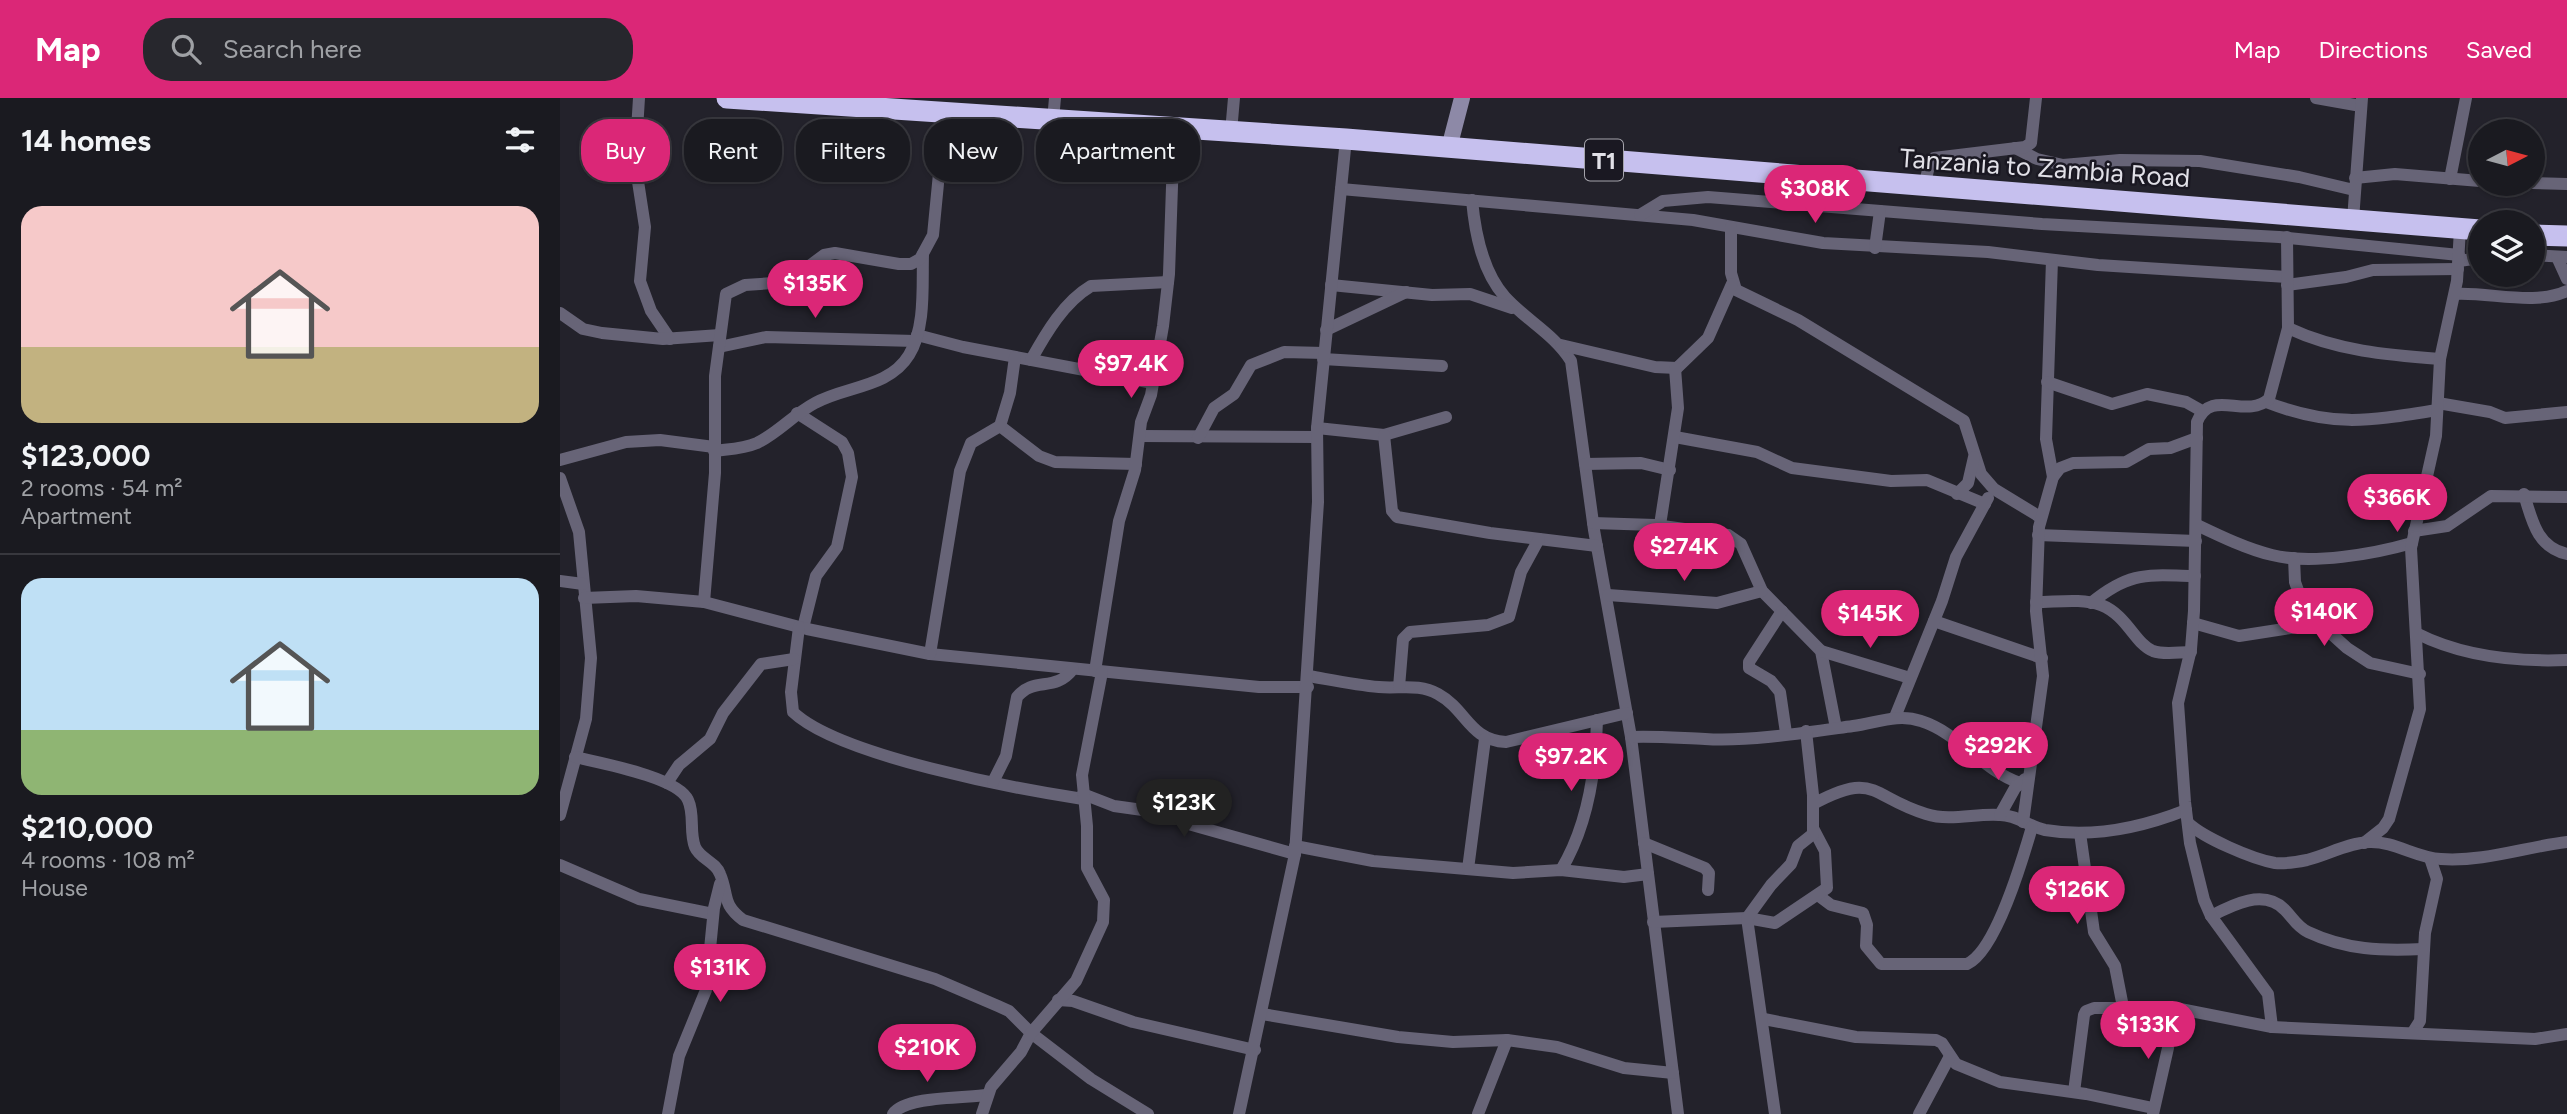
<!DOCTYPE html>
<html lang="en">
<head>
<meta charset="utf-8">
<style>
  body { margin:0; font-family:Figtree,sans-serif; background:#27272d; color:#f1f3f6; height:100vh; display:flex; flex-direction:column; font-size:26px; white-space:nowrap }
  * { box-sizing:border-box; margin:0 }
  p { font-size:23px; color:#9fa1a5 }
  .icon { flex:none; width:38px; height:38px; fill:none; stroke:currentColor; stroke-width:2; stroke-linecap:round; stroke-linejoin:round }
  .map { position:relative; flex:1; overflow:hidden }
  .details { display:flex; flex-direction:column; background:#1a1a20; width:560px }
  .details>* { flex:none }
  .guide { position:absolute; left:21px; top:21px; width:665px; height:63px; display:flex; gap:14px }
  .needle { width:46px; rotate:84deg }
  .tools { position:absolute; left:1908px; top:21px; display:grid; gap:14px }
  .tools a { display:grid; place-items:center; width:77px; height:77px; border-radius:50%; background:#1a1a20; box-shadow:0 2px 5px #0004,0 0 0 2px #38383e; font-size:35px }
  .price { position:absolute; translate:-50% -60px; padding:0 16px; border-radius:24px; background:#db2777; color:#fff; font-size:23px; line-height:46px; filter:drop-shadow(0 2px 4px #0008) }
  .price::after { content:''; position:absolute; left:50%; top:42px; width:21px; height:16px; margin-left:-10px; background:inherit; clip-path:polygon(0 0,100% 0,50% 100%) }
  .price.current { background:#222; color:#fff }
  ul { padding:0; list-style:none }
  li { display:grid; align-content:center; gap:14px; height:371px; padding:0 21px }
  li+li { border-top:2px solid #38383e }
  li span { display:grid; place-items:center; height:217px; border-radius:21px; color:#555 }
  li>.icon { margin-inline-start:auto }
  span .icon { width:126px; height:126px; fill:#fffc; stroke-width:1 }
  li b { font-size:30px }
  h2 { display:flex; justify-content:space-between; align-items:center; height:84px; padding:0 21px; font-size:30px }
  .chip { padding:0 24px; border-radius:28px; background:#1a1a20; box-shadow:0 2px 5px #0004,0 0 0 2px #38383e; font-size:24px; line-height:63px }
  .chip.current { background:#db2777; color:#fff }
  header { display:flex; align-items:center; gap:42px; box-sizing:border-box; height:98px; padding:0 35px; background:#db2777; color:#fff }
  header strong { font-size:33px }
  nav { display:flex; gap:38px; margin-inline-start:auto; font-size:24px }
  .search { width:490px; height:63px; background:#27272d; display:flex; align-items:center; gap:18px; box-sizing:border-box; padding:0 24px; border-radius:28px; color:#9fa1a5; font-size:26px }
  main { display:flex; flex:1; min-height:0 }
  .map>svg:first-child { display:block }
</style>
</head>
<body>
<header>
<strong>Map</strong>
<div class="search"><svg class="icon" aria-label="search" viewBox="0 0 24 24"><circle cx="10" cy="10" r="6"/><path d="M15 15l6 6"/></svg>Search here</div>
<nav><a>Map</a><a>Directions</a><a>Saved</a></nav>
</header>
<main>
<section class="details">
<h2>14 homes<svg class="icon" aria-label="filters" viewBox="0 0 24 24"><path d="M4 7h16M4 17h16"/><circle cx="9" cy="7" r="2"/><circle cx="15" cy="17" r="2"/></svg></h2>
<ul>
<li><span style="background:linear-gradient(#f6c9c9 65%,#c2b280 0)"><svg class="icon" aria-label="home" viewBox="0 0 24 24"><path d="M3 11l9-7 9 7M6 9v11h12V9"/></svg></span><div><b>$123,000</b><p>2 rooms · 54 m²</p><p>Apartment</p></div></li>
<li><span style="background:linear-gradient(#bfe0f5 70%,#8fb573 0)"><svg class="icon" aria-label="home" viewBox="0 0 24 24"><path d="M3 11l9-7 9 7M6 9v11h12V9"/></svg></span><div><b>$210,000</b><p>4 rooms · 108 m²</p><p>House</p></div></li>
</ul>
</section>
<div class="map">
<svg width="2007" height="1016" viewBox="0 0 2007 1016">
  <rect width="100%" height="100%" fill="#23222b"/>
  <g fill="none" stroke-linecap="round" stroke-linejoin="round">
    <!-- street -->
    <g stroke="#676477" stroke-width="12">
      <polyline points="79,0 75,64 85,129 80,183 91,213 110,241"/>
      <polyline points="1756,0 1801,8"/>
      <polyline points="493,22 495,0"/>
      <polyline points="671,34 674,0"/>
      <polyline points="1455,50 1477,61 1503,67 1560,62 1640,63 1739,79 1794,92"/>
      <polyline points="1795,80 1835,76 1920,83"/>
      <polyline points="1890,81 1906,0"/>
      <polyline points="1972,85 2007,86"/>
      <polyline points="1364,89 1369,68 1374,60 1465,49 1471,45 1476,0"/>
      <polyline points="781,91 1133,122 1263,145 1428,154 1538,167 1727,179"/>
      <path d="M912,102C915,135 922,173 945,199C967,223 994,236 1011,263L1034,432L1071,639L1118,1016"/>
      <polyline points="1080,117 1103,103 1148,99 1482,126 1719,139 1899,157"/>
      <polyline points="1793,122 1802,0"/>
      <polyline points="1171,129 1171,175 1176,192 1238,222 1404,323 1421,376 1434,391 1480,419"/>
      <polyline points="1315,150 1320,113"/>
      <polyline points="1972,157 2007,159"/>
      <polyline points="1997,159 2007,181"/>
      <polyline points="1492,162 1486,341 1493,379"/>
      <polyline points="1899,163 1920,160"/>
      <polyline points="771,187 872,197 910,196 952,210"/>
      <polyline points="1727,187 1786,179 1813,172 1898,171"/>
      <path d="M1895,196C1931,194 1974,208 2007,193"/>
      <polyline points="0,215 23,231 42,235 103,241 160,237"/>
      <path d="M1728,230C1777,253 1827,257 1880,261"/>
      <polyline points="766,232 846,194"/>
      <polyline points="357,237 403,249 593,285"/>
      <polyline points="1001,247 1095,269 1117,270 1148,240 1172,186"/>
      <polyline points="159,249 206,239 355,243"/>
      <polyline points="763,261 882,268"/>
      <path d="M471,262C486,235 504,204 531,188L608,184"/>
      <polyline points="1487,284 1552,306 1587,296 1626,304 1642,313"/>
      <path d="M1706,304C1773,330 1809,323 1877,312"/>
      <polyline points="1878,305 1930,314 1945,320 2007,314"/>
      <polyline points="237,315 282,344 288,355 292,379 277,449 256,478 243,530"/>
      <polyline points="440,328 479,358 495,364 576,366"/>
      <polyline points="757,330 824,337 886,319"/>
      <polyline points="824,337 832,413 837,419 930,435 1037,448"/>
      <polyline points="580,338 757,339"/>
      <polyline points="1115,339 1197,354 1232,370 1331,383 1367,382 1425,406"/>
      <polyline points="638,340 654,310 674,296 691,267 724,254 764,255"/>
      <path d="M154,353C169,351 183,351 197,345C218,335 234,316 255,305C285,288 329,290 349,257C366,229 362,188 363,156"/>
      <polyline points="0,362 66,344 100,342 154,349"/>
      <polyline points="1025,366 1081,365 1110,372"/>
      <polyline points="0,380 19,434 31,560 26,621 0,717"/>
      <polyline points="1397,396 1408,385 1414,359"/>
      <path d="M1964,396C1972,423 1977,449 2007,456"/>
      <polyline points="1033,425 1095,427 1168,437 1181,446 1202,493 1261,553 1276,630"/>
      <polyline points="1100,427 1118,310 1115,270"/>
      <path d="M1637,427C1660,438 1687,451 1712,457C1751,467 1814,456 1852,445"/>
      <polyline points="1854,433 1887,428 1931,398 2007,399"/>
      <polyline points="1478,437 1636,443"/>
      <polyline points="1734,460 1735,484 1745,512 1787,550 1810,565 1860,576"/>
      <polyline points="0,483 23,486"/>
      <polyline points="1048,497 1157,505 1202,493"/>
      <polyline points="24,500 76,498 144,504 247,531 370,556 699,589 748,589"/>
      <polyline points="144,504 155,375 155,278 166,196 185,187 228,184 264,157 275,155 339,166 351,166 360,161 373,137 385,14"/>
      <path d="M1476,504C1497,504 1522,500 1541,507C1567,517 1575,546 1593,553C1604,557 1619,554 1631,554"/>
      <path d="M1531,505C1570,473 1587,477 1635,478"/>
      <polyline points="1222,513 1189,564 1189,570 1211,583 1220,594 1226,635"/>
      <polyline points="1374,523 1482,560"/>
      <polyline points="1633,525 1679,538 1763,525"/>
      <path d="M239,529L231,594L233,614C279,658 457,691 523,701"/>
      <path d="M1856,535C1901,558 1957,564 2007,562"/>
      <polyline points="1261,553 1350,580"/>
      <polyline points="370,556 400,373 411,345 440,328 450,295 455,259"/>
      <polyline points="535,573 559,423 575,372 581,324 591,297 603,228 609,176 614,30"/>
      <path d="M749,578C772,582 796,587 819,589C839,591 859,585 878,596C907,612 909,642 946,644L1067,615"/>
      <polyline points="839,589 843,541 850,534 928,527 949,519 961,474 979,441"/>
      <polyline points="1335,619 1382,503 1396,459 1428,400"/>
      <path d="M1071,639C1096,638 1119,640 1145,641C1188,644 1250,634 1293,628C1316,625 1338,615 1361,623C1399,635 1422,672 1460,685"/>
      <path d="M15,659C40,665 118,679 128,702C135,717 129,734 135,749C140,761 156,764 160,776C169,797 161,805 183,822L375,881L438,908L449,913L471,935L531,981L588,1016"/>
      <path d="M433,684L446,658L457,599C474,578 495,595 513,571"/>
      <polyline points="107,685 119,667 150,641 163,615 201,566 234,561"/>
      <polyline points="523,696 554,708 604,715 632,727 735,756"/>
      <path d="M1253,706C1316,672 1310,699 1366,716C1391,724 1415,715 1440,717C1457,717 1470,729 1485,732C1532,740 1583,729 1626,712"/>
      <polyline points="1440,717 1455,690 1465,681"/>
      <polyline points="1463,724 1483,578 1476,513 1479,429 1493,379 1500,370 1513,365 1566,364 1589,351 1610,350 1637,340"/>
      <path d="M1628,725C1644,740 1692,761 1715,765C1724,766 1737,764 1747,762C1767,757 1788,745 1809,744C1835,743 1856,760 1881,761C1924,764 1965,749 2007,744"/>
      <polyline points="1520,735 1534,834 1555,868 1563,909"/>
      <polyline points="1084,745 1145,770 1149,775 1148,792"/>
      <polyline points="1804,745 1823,730 1829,721 1860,611 1851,450 1876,338 1880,261 1897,183 1900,131"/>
      <polyline points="735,748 813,763 953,775 1001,772 1064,779 1088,776"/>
      <polyline points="0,767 79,801 153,816"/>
      <polyline points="908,771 925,641"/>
      <path d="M1001,772C1027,729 1036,672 1037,622"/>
      <path d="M1259,798L1271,807L1303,815L1307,827L1306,848L1321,866H1407C1436,853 1463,760 1472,729"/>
      <path d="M1651,818C1672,807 1704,790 1725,812C1733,820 1737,829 1748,834C1786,852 1822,853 1863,851"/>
      <polyline points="1093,824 1187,820 1215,825 1267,790 1265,753 1254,732"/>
      <polyline points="498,902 513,903 573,924 695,952"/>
      <polyline points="702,916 838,939 893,944 947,942 997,949 1064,970 1113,975"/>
      <polyline points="1204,921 1296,939 1376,942 1382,945 1396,966 1440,984 1526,996 1593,1010"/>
      <path d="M1712,929L1708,896L1651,818L1644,802L1630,745L1625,704L1618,605L1631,551L1634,513L1637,324C1651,289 1685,322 1709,301L1728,230L1727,139"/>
      <polyline points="1853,934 1860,923 1865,835 1877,781 1870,760"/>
      <polyline points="1514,994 1524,917 1526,913 1534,910 1615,910 1712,929 1975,941 2007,936"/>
      <polyline points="108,1016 119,958 146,892 154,810 160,786"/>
      <path d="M333,1016C345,998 405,1000 427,997"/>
      <polyline points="422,1016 431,989 461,954 471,935 516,883 543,824 544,802 527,770 527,728 522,677 542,574"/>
      <polyline points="679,1016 735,756 758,404 757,330 786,41"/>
      <polyline points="918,1016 947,942"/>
      <polyline points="1215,1016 1187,820 1211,787 1231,766 1238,748 1253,736 1253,697 1246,633"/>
      <polyline points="1359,1016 1390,958"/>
      <polyline points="1593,1016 1608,950 1612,910"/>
    </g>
    <!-- secondary -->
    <polyline stroke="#8d89a7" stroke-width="16" points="889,50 902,0"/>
    <!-- highway -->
    <g stroke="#c6c0ee" stroke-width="21">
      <polyline points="167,0 786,41 1920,132"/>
      <polyline points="1972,137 2007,138"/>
    </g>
  </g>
  <g text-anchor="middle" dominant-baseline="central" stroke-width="5" stroke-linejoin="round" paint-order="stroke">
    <!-- shield labels -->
    <rect fill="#1a1822" stroke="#a5a4ac" stroke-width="2" x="1025" y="41.5" width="38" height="41" rx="5"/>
    <g font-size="24" font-weight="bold" fill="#e1e0e7">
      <text x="1044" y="62">T1</text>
    </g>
    <!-- street labels -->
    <g font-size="26" fill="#e1e0e7" stroke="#1a1822">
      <text transform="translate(1485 70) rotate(4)">Tanzania to Zambia Road</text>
    </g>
  </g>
</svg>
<div class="tools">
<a><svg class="needle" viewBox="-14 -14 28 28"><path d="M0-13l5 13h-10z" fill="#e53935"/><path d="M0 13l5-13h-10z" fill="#9fa1a5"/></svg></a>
<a><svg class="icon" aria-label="layers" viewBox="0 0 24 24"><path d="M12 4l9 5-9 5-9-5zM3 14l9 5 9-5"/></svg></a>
</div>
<b class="price" style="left:1255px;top:127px">$308K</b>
<b class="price" style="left:255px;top:222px">$135K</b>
<b class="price" style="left:571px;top:302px">$97.4K</b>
<b class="price" style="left:1837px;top:436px">$366K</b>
<b class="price" style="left:1124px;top:485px">$274K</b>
<b class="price" style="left:1764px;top:550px">$140K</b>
<b class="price" style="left:1310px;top:552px">$145K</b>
<b class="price" style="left:1438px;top:684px">$292K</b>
<b class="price" style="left:1011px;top:695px">$97.2K</b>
<b class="price current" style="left:624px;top:741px">$123K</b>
<b class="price" style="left:1517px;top:828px">$126K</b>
<b class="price" style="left:160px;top:906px">$131K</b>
<b class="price" style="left:1588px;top:963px">$133K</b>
<b class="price" style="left:367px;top:986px">$210K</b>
<div class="guide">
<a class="chip current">Buy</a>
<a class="chip">Rent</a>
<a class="chip">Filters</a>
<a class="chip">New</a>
<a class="chip">Apartment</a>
</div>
</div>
</main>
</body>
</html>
